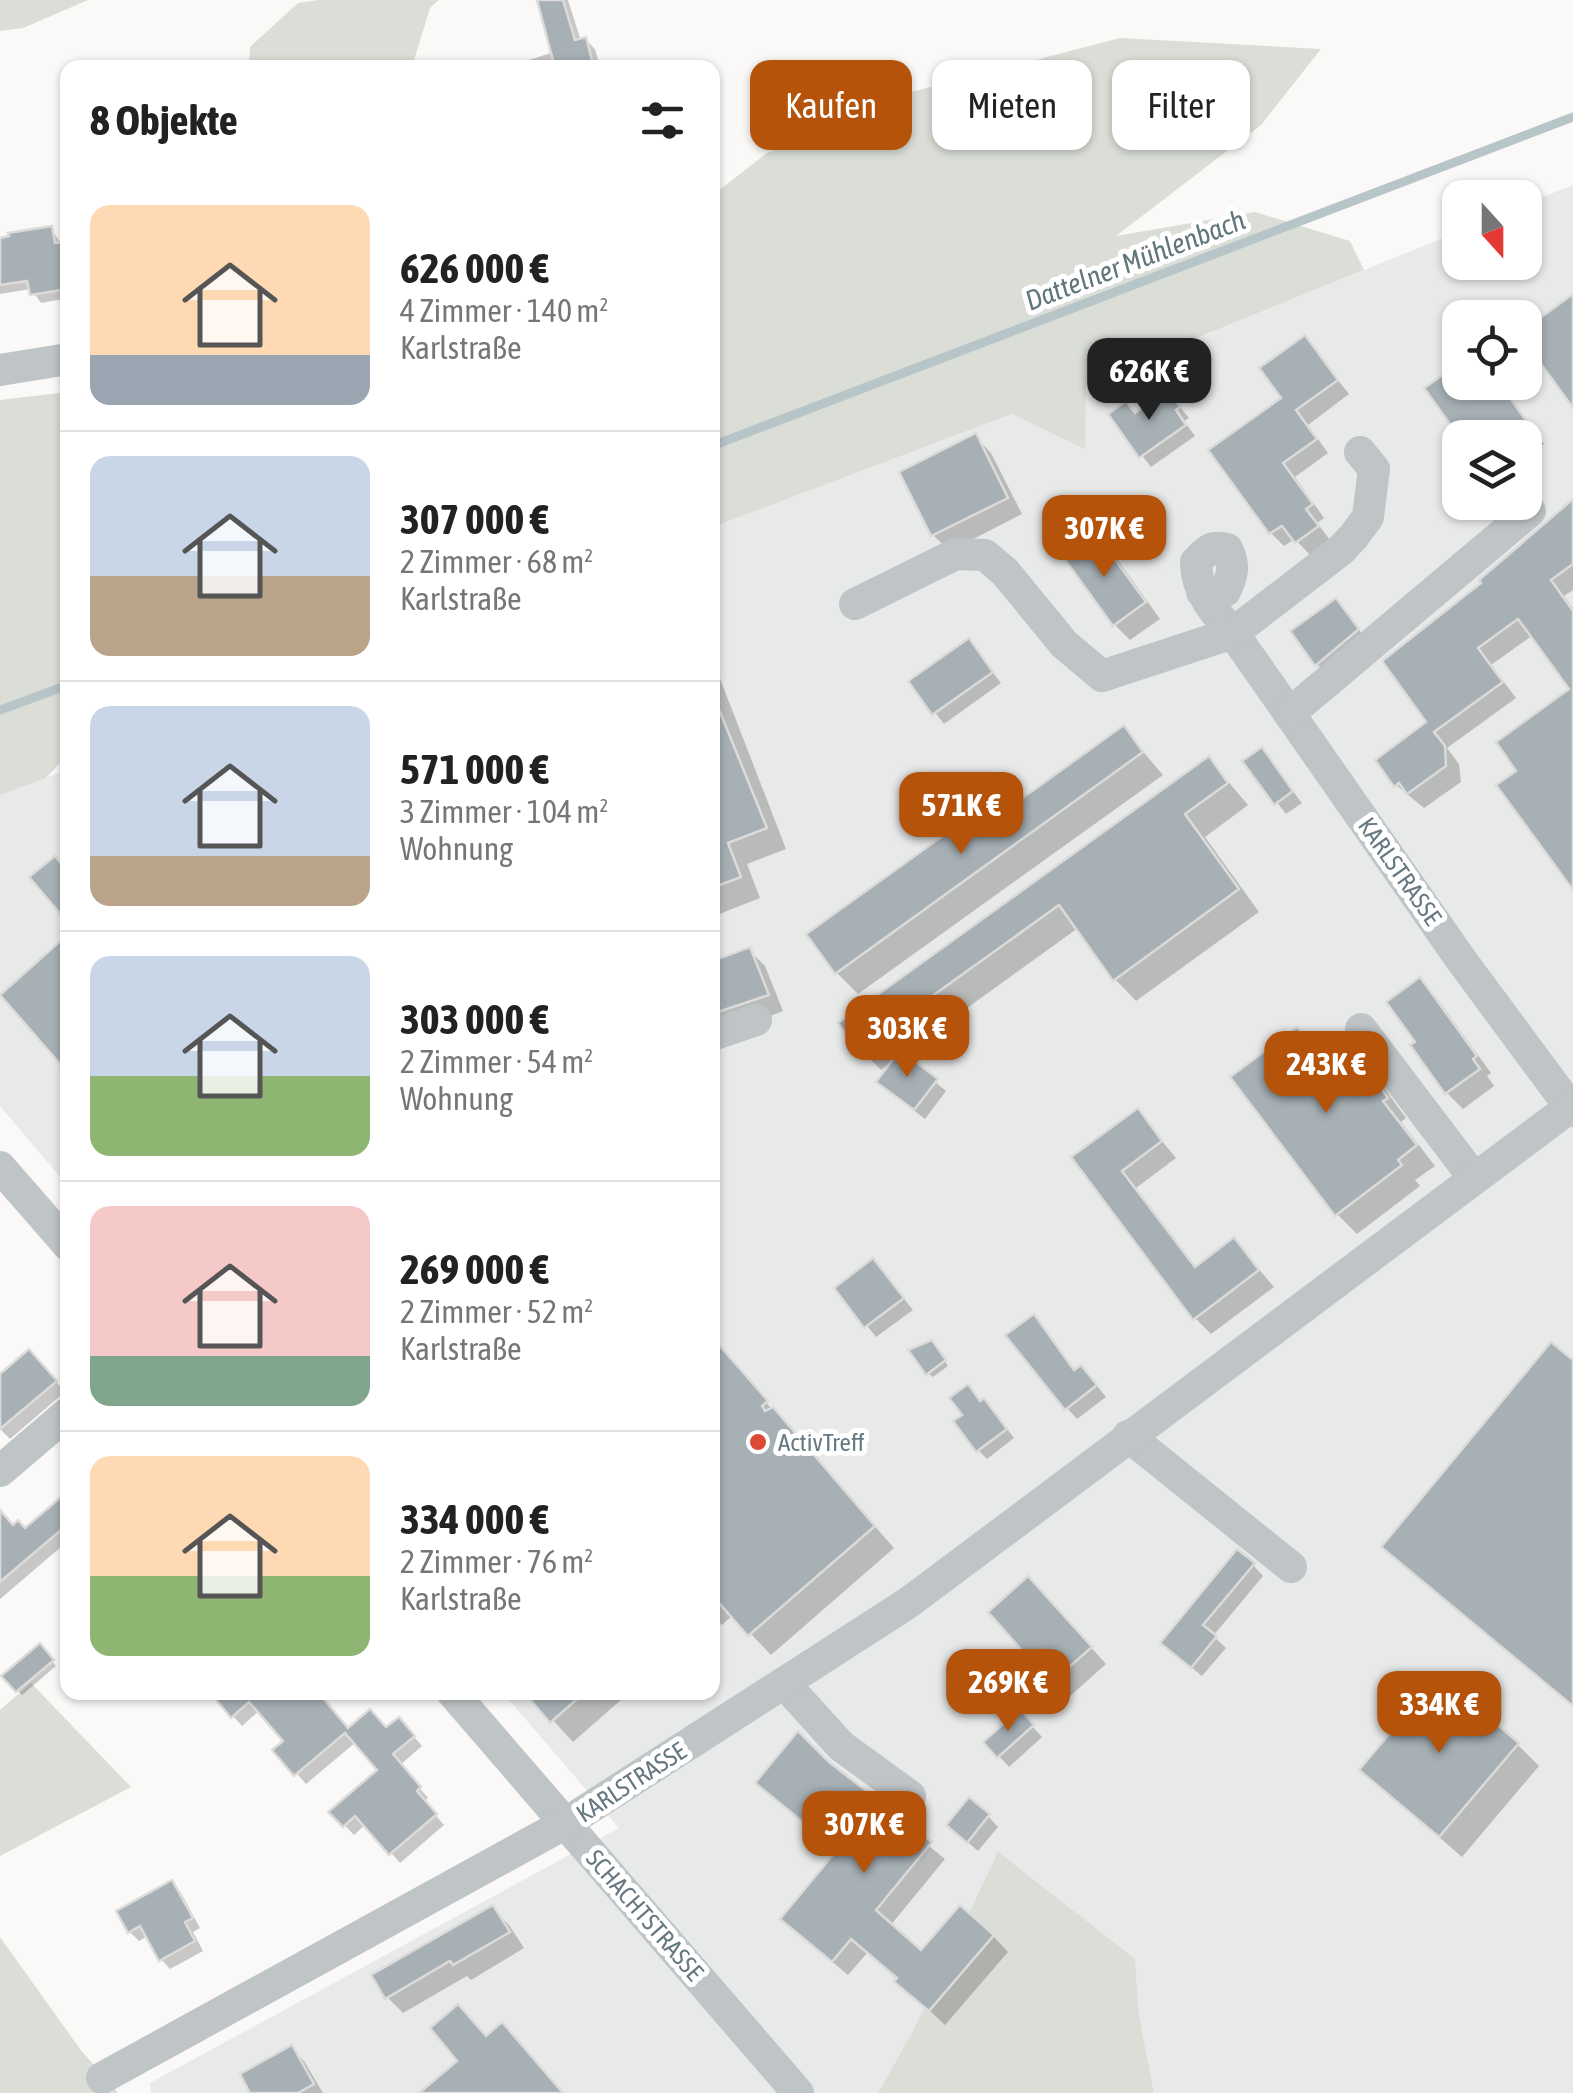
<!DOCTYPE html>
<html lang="de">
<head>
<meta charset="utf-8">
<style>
  body { margin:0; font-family:"Asap Condensed",sans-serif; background:#f6f6f6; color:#222; height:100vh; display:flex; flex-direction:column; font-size:38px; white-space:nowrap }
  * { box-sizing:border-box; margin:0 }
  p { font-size:32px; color:#767676 }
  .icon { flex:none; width:55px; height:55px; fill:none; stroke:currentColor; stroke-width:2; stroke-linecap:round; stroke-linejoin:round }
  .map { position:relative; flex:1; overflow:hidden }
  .details { position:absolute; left:60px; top:60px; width:660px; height:1640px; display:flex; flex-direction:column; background:#fff; border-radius:20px; box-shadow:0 2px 8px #0004 }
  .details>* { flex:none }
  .banner { position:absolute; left:750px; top:60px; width:672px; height:90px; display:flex; gap:20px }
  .needle { width:65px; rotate:159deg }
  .buttons { position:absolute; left:1442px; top:180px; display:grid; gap:20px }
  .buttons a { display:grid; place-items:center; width:100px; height:100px; border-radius:20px; background:#fff; box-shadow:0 2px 8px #0004; font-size:50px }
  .price { position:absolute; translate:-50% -85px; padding:0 22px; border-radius:20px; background:#b45309; color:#fff; font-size:32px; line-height:65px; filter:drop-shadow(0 2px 5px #0008) }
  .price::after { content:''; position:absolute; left:50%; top:60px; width:30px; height:22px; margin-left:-15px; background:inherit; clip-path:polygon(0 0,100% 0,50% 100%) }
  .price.active { background:#222; color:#fff }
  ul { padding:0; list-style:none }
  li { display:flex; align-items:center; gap:30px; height:250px; padding:0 30px }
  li+li { border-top:2px solid #e0e0e0 }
  li span { display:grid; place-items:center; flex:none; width:280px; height:200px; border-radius:20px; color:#555 }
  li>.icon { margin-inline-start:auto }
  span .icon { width:120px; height:120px; fill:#fffc; stroke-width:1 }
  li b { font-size:42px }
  h2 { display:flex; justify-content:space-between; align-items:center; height:120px; padding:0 30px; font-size:42px }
  .chip { padding:0 35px; border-radius:20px; background:#fff; box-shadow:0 2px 8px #0004; font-size:35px; line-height:90px }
  .chip.active { background:#b45309; color:#fff }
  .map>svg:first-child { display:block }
</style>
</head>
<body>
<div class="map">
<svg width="1573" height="2093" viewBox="0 0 1573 2093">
  <rect width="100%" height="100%" fill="#faf9f8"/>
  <!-- built -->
  <g fill="#e8e9e9" fill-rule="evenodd">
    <path d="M1573,185V2093H1154L1139,2015L1135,1959L914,2029L878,2093H151L150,2083L619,1828L503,1693L712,1692L713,527L1012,414L1460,231V262H1525V204ZM1460,318H1525V382H1460ZM1460,438H1525V502H1460Z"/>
    <polygon points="67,770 67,1185 0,1106 0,795"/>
  </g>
  <!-- green -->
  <g fill="#daded7">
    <polygon points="0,0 88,0 23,28 0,31"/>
    <polygon points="318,0 439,0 430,8 412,67 249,67 250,47 298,3"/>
    <polygon points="1120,38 1321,49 1261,125 1116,236 1255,212 1350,241 1364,270 1086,383 1085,449 1012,414 713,527 713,195 767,153 888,98"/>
    <polygon points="67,392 67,755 46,778 0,795 0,400"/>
    <polygon points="31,1683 131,1787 0,1856 0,1710"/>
    <polygon points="998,1852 1135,1959 1139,2015 1154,2093 878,2093 914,2029"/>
    <polygon points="0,1937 80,2049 118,2093 0,2093"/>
  </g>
  <!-- shadow -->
  <g fill="#0003">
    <polygon points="539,0 568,0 581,41 586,40 595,49 600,68 504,68 554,52"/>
    <polygon points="51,229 60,242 68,241 68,298 41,303 31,289 0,294 0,237"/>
    <polygon points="1304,338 1349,394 1308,425 1328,453 1295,477 1324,518 1317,523 1330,540 1310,555 1295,539 1284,546 1271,533 1212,450 1284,399"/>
    <polygon points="1460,366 1460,382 1500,382 1544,444 1525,458 1525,438 1463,438 1428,389"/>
    <polygon points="1168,392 1189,418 1184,421 1195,436 1151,467 1111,415 1136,415"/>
    <polygon points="975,436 991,453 1022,514 950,551 933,535 902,473"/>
    <polygon points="1573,503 1573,590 1564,596 1573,608 1573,885 1520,771 1572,690 1533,635 1491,665 1516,698 1447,748 1459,764 1461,782 1424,808 1396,785 1430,723 1484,583"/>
    <polygon points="1096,536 1112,552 1160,619 1130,640 1114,624"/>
    <polygon points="1346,611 1367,641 1327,674 1317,664"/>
    <polygon points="968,641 1001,683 944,724 911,682"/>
    <polygon points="712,658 786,849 747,864 760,898 712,917"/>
    <polygon points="1123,728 1163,775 858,994 837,973 957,828 970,840"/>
    <polygon points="1261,750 1302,803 1286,814 1246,762"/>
    <polygon points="1209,759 1248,805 1205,837 1259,912 1136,1001 1115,979 1078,928 902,1055 946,1091 925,1119 890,1092 895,1059 881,1070 859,1048"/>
    <polygon points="749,950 765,966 783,1011 712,1038 712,964"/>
    <polygon points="1420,981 1436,997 1491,1073 1487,1076 1494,1086 1463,1109 1447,1093 1418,1042"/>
    <polygon points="1296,1030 1319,1053 1341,1036 1361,1056 1406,1118 1401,1122 1435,1166 1415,1180 1420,1186 1357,1234 1337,1214 1233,1077"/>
    <polygon points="1137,1111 1176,1158 1136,1188 1197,1268 1234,1240 1274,1287 1211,1334 1195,1318 1074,1158"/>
    <polygon points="873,1261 913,1310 876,1337 837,1288"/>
    <polygon points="1034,1317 1076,1372 1091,1378 1106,1397 1077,1419 1030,1367 1008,1336"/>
    <polygon points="712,1341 894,1548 771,1655 733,1615 722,1625 716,1619 712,1622"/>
    <polygon points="936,1348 948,1366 933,1377 928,1373"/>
    <polygon points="39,1362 65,1392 10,1439 0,1429 0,1377"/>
    <polygon points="1573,1363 1573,1707 1384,1547"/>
    <polygon points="982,1404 993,1410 1014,1438 987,1459 978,1450"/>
    <polygon points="68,1495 68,1541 0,1599 0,1520 25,1531"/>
    <polygon points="1253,1565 1263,1576 1213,1636 1226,1648 1202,1676 1174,1653"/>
    <polygon points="1044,1595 1106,1664 1069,1697 1053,1681"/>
    <polygon points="40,1646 56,1666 22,1695 5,1677"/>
    <polygon points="224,1692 348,1731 408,1730 422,1746 400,1765 428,1798 424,1802 444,1825 400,1863 366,1824 354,1835 332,1812 380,1770 356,1742 306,1784 276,1750 286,1741 260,1710 242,1726 217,1698"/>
    <polygon points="527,1692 630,1692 573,1742"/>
    <polygon points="1020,1713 1042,1737 1009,1767 987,1743"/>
    <polygon points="1517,1744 1539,1766 1462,1857 1362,1770"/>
    <polygon points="827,1764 945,1859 890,1926 922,1953 993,1936 1008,1952 945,2025 868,1952 848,1975 799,1934 839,1852 774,1798"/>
    <polygon points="988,1816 998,1827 978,1851 959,1835"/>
    <polygon points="172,1883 181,1893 200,1928 193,1932 203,1951 170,1969 161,1959 148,1936 139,1941 130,1932"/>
    <polygon points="493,1909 509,1925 524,1948 471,1980 467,1976 403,2013 387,1997"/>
    <polygon points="291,2048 304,2061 323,2093 253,2093"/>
  </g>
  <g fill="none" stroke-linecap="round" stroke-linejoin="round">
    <!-- stream -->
    <g stroke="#b8c5c8" stroke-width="9">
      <polyline points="712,446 1573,117"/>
      <polyline points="0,710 68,685"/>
    </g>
  </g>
  <!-- building -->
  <g fill="#a6b0b5" stroke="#dcdbda" stroke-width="2.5">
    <polygon points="537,0 563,0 575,40 586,37 594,68 555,68"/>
    <polygon points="52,226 55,243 68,241 68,289 30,295 27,281 0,285 0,238 9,236 8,233"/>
    <polygon points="1573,294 1573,408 1525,342 1525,329"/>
    <polygon points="1305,335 1338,380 1296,410 1317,439 1283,463 1313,504 1306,509 1319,526 1295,543 1282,526 1269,534 1208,450 1281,398 1259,368"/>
    <polygon points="1460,363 1460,382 1499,382 1532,429 1521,438 1460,438 1424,388"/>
    <polygon points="1168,389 1180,407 1176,410 1186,425 1139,458 1108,414 1126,401 1135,413"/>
    <polygon points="976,433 1008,498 931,536 899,472"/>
    <polygon points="1573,499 1573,564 1551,580 1573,611 1573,890 1496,785 1516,771 1496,742 1569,689 1518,619 1478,648 1503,682 1434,732 1445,746 1446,766 1407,794 1399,783 1394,787 1375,760 1426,722 1382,661 1481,583 1479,580"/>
    <polygon points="1096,533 1146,602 1113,626 1063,557"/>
    <polygon points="1336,598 1359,629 1315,666 1290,631"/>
    <polygon points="969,638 993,672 932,715 908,681"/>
    <polygon points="712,692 767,828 728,843 741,877 712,888"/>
    <polygon points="1124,725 1143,752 835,974 806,934 958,825 967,838"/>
    <polygon points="1262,747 1293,791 1274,805 1242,761"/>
    <polygon points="1209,756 1228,783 1185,814 1239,889 1113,981 1059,905 857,1050 838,1023"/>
    <polygon points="55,856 68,872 68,923 29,877"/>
    <polygon points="68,934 68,1073 0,995"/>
    <polygon points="750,947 769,995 712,1014 712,961"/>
    <polygon points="1420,977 1477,1056 1473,1059 1480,1069 1445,1094 1410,1045 1415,1042 1386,1002"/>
    <polygon points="1297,1027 1316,1052 1342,1033 1388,1098 1383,1101 1417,1145 1398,1160 1402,1165 1335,1216 1230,1077"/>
    <polygon points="900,1050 938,1079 914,1110 876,1082"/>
    <polygon points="1138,1108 1162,1141 1122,1171 1195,1267 1234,1237 1259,1270 1193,1320 1071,1157"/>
    <polygon points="873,1258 904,1298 864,1328 834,1288"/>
    <polygon points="1034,1314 1074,1370 1081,1365 1097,1385 1065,1410 1005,1335"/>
    <polygon points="712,1337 768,1401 762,1406 765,1411 773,1407 875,1526 748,1636 712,1595"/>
    <polygon points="932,1340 946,1360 926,1375 908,1350"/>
    <polygon points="1551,1342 1573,1360 1573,1706 1381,1547"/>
    <polygon points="29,1349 57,1381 0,1429 0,1374"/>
    <polygon points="968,1384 980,1401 984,1398 1007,1429 976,1452 953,1421 962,1415 949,1398"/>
    <polygon points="68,1491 68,1524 0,1582 0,1510 13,1525 18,1520 25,1528"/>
    <polygon points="1237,1549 1255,1563 1203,1625 1217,1636 1191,1668 1160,1643"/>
    <polygon points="1028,1576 1092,1647 1051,1683 988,1612"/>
    <polygon points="40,1643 54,1660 16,1692 1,1676"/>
    <polygon points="1439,1675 1519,1743 1439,1837 1359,1770"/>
    <polygon points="210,1692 318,1692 348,1728 370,1709 386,1727 399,1717 415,1736 393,1754 421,1787 417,1791 437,1814 389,1855 355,1816 343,1827 328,1812 377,1770 345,1733 294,1776 272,1750 283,1741 249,1702 231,1718"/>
    <polygon points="524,1692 585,1692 550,1723"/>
    <polygon points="1020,1709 1034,1725 997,1758 983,1742"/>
    <polygon points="798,1731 829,1762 932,1842 876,1910 921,1950 960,1905 994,1935 929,2011 894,1982 897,1978 851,1939 832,1962 780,1919 837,1850 755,1783"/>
    <polygon points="969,1797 990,1814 967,1843 946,1825"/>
    <polygon points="172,1880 193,1918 185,1922 195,1941 159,1961 140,1926 128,1933 116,1911"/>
    <polygon points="493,1905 510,1932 453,1965 450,1961 385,1999 371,1975"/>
    <polygon points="458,2004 486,2036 502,2022 563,2093 419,2093 457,2061 430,2028"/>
    <polygon points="292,2045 314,2084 298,2093 250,2093 240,2074"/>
  </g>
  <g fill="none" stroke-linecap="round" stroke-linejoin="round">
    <!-- minor -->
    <g stroke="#bfc4c7" stroke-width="32">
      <polyline points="0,370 68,359"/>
      <path d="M1202,592L1215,595L1225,591C1233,575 1235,565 1227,549C1211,545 1206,551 1196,562C1196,591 1214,612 1233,633L1462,961L1573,1111"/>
      <polyline points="855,604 956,554 985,555 1005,572 1064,644 1102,676 1233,633 1341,550 1354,536 1368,517 1374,469 1360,452"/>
      <polyline points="1290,713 1530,511"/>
      <polyline points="1361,1029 1474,1178"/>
      <polyline points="712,1035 756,1020"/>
      <polyline points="0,1167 68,1245"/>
      <polyline points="1128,1436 1291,1567"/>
      <polyline points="0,1471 68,1413"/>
      <polyline points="784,1683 841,1746 910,1796"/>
      <polyline points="452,1692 798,2093"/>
      <polyline points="102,2078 566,1823 908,1603 1573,1105"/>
    </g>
  </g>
  <!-- markers -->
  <circle fill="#dc4a35" stroke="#fff" stroke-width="4" cx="758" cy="1442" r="10"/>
  <g text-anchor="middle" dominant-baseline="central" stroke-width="10" stroke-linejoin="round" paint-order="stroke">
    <!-- street labels -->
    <g font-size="25" fill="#667881" stroke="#fff">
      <text transform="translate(1400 871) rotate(55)">KARLSTRASSE</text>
      <text transform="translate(631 1782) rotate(-33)">KARLSTRASSE</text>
      <text transform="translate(645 1915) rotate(49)">SCHACHTSTRASSE</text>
    </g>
    <!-- poi labels -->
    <g font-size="25" fill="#667881" stroke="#fff" text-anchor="start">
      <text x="778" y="1442">ActivTreff</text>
    </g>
    <!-- water labels -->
    <g font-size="28" font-style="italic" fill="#60767b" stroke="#fff">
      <text transform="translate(1135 260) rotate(-21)">Dattelner Mühlenbach</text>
    </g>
  </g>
</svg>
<div class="buttons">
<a><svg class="needle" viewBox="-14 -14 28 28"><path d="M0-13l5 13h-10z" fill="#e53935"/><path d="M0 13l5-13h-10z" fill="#767676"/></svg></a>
<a><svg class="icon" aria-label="locate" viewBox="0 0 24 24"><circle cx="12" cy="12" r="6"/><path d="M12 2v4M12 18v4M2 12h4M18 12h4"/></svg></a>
<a><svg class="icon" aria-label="layers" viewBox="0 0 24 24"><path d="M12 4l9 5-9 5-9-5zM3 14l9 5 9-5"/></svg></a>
</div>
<b class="price active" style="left:1149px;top:423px">626K €</b>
<b class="price" style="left:1104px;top:580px">307K €</b>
<b class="price" style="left:961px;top:857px">571K €</b>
<b class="price" style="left:907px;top:1080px">303K €</b>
<b class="price" style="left:1326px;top:1116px">243K €</b>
<b class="price" style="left:1008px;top:1734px">269K €</b>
<b class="price" style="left:1439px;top:1756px">334K €</b>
<b class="price" style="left:864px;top:1876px">307K €</b>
<div class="banner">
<a class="chip active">Kaufen</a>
<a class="chip">Mieten</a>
<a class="chip">Filter</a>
</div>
<section class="details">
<h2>8 Objekte<svg class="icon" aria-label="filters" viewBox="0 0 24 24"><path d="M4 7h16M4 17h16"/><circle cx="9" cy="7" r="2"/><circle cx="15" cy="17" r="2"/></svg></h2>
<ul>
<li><span style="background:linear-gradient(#ffd9b3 75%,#9aa5b1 0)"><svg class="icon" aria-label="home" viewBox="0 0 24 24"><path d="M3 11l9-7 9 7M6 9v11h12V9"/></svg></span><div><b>626 000 €</b><p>4 Zimmer · 140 m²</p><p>Karlstraße</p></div></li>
<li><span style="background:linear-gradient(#c9d6e8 60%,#b9a48a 0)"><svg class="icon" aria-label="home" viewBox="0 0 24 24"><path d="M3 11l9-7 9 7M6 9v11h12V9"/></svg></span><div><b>307 000 €</b><p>2 Zimmer · 68 m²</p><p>Karlstraße</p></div></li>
<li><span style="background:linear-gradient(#c9d6e8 75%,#b9a48a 0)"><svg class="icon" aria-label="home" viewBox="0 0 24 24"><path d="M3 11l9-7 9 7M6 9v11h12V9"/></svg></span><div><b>571 000 €</b><p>3 Zimmer · 104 m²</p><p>Wohnung</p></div></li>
<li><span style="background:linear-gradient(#c9d6e8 60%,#8fb573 0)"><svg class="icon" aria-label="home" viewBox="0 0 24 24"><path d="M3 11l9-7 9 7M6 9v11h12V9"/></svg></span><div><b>303 000 €</b><p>2 Zimmer · 54 m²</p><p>Wohnung</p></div></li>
<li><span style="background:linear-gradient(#f6c9c9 75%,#7fa58c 0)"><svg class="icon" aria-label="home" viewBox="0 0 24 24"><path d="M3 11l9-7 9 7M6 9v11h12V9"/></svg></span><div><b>269 000 €</b><p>2 Zimmer · 52 m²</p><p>Karlstraße</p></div></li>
<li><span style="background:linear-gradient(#ffd9b3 60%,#8fb573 0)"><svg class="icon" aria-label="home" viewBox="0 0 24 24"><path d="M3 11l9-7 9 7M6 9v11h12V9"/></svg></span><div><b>334 000 €</b><p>2 Zimmer · 76 m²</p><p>Karlstraße</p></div></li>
</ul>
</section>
</div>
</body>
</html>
